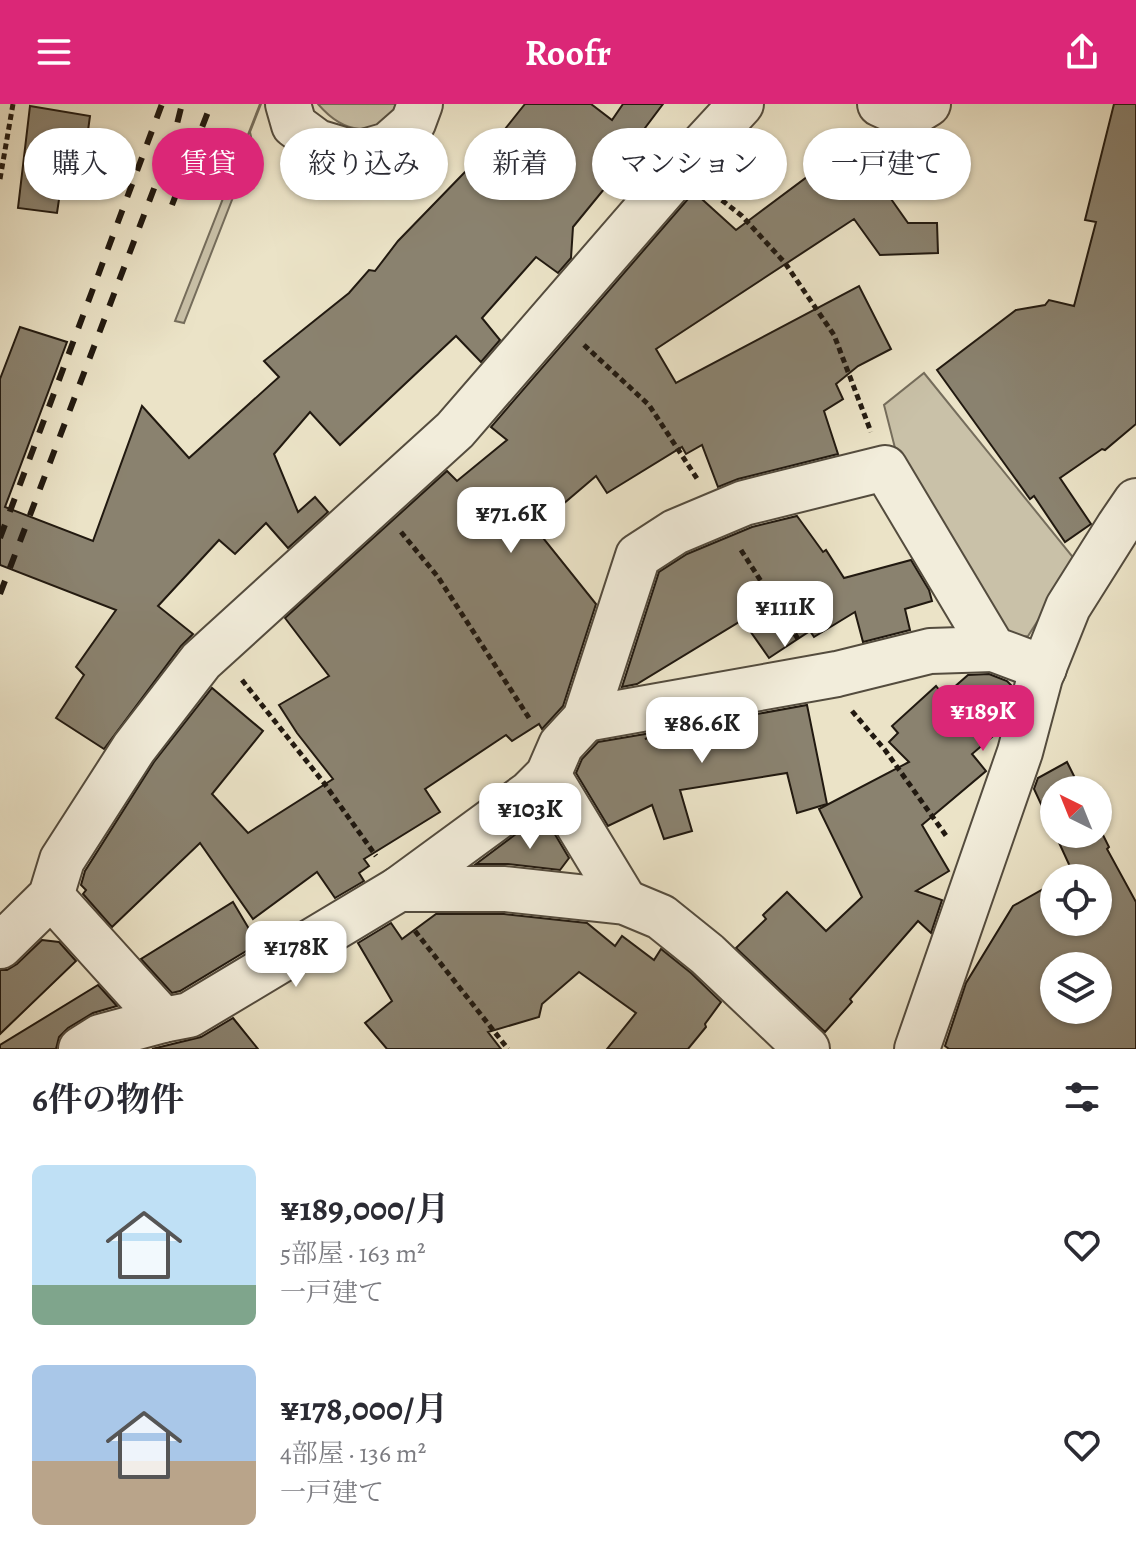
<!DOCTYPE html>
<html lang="ja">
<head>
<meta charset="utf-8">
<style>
  body { margin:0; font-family:Alegreya,"Noto Serif JP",serif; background:#f7f7f7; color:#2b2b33; height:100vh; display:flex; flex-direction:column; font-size:30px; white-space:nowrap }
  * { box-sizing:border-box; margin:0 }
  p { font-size:26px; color:#7c7c81 }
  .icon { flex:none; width:44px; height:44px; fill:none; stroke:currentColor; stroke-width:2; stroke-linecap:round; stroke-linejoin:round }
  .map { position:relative; height:945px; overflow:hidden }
  .panel { display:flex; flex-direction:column; background:#fff; flex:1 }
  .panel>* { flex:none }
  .guide { position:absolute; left:24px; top:24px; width:1088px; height:72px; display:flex; gap:16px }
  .needle { width:52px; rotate:317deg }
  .controls { position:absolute; left:1040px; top:672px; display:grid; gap:16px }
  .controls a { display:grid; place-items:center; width:72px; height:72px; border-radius:50%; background:#fff; box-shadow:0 2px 6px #0004; font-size:40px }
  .price { position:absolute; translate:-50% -68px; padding:0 18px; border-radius:16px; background:#fff; color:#222; font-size:26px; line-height:52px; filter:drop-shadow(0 2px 4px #0008) }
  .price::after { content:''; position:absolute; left:50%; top:48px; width:24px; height:18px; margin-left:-12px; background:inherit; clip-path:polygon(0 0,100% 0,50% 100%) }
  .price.active { background:#db2777; color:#fff }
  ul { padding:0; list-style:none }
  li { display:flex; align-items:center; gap:24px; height:200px; padding:0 32px }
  li span { display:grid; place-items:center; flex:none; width:224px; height:160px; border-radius:12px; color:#555 }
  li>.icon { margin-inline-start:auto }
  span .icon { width:96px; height:96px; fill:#fffc; stroke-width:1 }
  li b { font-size:34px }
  h2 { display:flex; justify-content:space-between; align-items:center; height:96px; padding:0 32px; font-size:34px }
  .pill { padding:0 28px; border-radius:36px; background:#fff; box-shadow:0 2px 6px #0004; font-size:28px; line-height:72px }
  .pill.active { background:#db2777; color:#fff }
  header { display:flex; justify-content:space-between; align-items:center; height:104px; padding:0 32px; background:#db2777; color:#fff; font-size:36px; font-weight:700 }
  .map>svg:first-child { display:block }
</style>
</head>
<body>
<header><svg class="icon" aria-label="menu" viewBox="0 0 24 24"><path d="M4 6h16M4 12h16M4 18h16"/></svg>Roofr<svg class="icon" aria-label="share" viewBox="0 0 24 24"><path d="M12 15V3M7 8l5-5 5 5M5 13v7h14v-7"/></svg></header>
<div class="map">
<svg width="1136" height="945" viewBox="0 0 1136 945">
  <rect width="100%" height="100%" fill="#ebe3c7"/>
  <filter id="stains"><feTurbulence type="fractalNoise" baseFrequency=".0025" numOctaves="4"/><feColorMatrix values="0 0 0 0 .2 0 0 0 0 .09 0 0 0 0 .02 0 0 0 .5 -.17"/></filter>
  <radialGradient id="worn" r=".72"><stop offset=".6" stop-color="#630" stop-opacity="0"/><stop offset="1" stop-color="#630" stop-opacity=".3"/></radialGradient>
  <!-- green -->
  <g fill="#c9c1a8" stroke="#756d5c" stroke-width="2">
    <polygon points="260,0 261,0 250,28 253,42 184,219 175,217"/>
    <path d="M318,0H398C376,37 343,29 318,0Z"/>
    <polygon points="924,269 1076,457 1028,532 1009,535 918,393 895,344 884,301"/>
  </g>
  <!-- building -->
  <g fill="#8a826f" stroke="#211910" stroke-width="2" fill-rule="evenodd">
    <polygon points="525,0 591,0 612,16 623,0 663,0 636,36 641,40 573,123 571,154 558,169 536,153 482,214 500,236 481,258 456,232 340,341 310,308 274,350 298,408 315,393 328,408 288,444 266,419 235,450 219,436 158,502 193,530 181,542 104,645 56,614 84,571 76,563 116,506 0,461 0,275 20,223 67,238 5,403 93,437 142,302 189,354 279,273 264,257 349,189 369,166 375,167 398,137 497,35"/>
    <polygon points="1114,0 1136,0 1136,320 1105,346 1102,345 1060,374 1091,420 1065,438 1034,392 1030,395 937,266 1016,206 1045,201 1049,196 1074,202 1096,118 1085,116"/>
    <polygon points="30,2 90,12 80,85 61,82 57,109 18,104"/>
    <polygon points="860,51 908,119 937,119 938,149 880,151 854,115 656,245 676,279 859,182 891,245 858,262 836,280 843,295 824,307 838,350 738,375 718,383 702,341 686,350 682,343 607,389 596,372 535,424 596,500 563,602 542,625 539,620 512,637 506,631 425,685 440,708 364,755 369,762 359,769 364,777 335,794 317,768 253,815 200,739 112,823 83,790 86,786 81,781 85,767 154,658 212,584 263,627 212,690 248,729 333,675 297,629 279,601 329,572 285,514 447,367 457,377 507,336 491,323 694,88 736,126 807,73"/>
    <polygon points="797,412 823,448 826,446 844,474 911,456 929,486 932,497 905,505 910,526 863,538 855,508 814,533 810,527 769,554 748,524 754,509 637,580 622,583 659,468 687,450 752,423"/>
    <polygon points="989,570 1007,577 1012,582 1008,596 990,612 1001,624 1000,626 972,650 986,667 922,721 949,767 916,787 942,796 931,829 918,817 850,895 852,898 825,928 736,844 766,815 763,811 787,788 826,827 862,793 819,705 909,658 889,638 898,629 892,622 936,582 944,592 968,571"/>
    <polygon points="807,601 827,700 797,709 787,669 680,686 692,727 664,735 652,701 608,722 576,669 582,655 598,638 657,628 645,635 724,616"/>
    <polygon points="1067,658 1081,686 1054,686 1054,728 1034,685 1038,674"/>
    <polygon points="528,721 541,729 550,722 569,754 560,766 508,760 476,760"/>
    <path d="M1098,721L1109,743L1107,745L1136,798V945H949L945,942L966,879L1013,802L1054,779V818H1098V774H1063L1073,769L1055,730H1098ZM1054,862H1098V906H1054Z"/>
    <polygon points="233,798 258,840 180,887 172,889 141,855"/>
    <polygon points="436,810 504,810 587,819 615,842 622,832 654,856 661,845 691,869 721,898 705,920 706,923 688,945 607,945 636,909 579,868 542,900 539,913 488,928 501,945 387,945 365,919 392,897 358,839 391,819 402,835"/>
    <polygon points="42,836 59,838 76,857 0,930 0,866 7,866 17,860"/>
    <polygon points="98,881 117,902 93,909 68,924 59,933 56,945 0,945 0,941"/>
    <polygon points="233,914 258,945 152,945 201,933"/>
  </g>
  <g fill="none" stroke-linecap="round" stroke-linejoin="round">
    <!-- minor casing -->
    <g stroke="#544c3e" stroke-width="48">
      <g id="minor">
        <polyline points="288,0 294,21 317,38 357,50 388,41 413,19 420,0"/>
        <polyline points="880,0 891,5 915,8 928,0"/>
        <polyline points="585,615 837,570 930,547 993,545"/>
        <polyline points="548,671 625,798"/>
        <polyline points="399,785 530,689 548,671 561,641 585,615 638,452 675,428 744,399 885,364 993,545 1044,564"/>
        <polyline points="51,792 163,916 189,911 399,785 505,785 625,798 661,813 707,850 807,945"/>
        <polyline points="0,842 51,792 62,756 134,644 201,557 455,326 682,64 741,0"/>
        <polyline points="81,945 100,933 163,916"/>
        <polyline points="917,945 1020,648 1040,573 1068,503 1119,422 1136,397"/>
      </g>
    </g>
    <!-- path -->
    <g stroke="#211910" stroke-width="5" stroke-dasharray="6 4" stroke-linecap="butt">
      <polyline points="0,75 13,0"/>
      <polyline points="714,90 742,112 785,159 834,231 871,328"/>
      <polyline points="584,241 649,301 698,376"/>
      <polyline points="401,428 438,473 531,617"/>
      <polyline points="741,446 798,535"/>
      <polyline points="242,576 324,679 376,752"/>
      <polyline points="852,607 885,646 947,733"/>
      <polyline points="415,827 508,945"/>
    </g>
    <!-- minor -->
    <use href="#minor" stroke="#f2eddb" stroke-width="44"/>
    <!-- rail -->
    <g stroke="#211910" stroke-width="6" stroke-dasharray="14 14" stroke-linecap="butt">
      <polyline points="172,101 211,0"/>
      <polyline points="0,434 162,0"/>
      <polyline points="0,490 174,32 182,0"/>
    </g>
  </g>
  <rect width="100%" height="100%" filter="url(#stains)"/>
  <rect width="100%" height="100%" fill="url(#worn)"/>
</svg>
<div class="controls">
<a><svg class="needle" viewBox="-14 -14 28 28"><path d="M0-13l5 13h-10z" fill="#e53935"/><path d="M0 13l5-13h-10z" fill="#7c7c81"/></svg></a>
<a><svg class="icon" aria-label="locate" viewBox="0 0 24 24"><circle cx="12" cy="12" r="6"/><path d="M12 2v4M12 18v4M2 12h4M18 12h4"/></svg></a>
<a><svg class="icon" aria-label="layers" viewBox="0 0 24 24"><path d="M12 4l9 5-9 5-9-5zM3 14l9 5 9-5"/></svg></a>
</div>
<b class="price" style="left:511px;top:451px">¥71.6K</b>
<b class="price" style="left:785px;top:545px">¥111K</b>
<b class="price active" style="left:983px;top:649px">¥189K</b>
<b class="price" style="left:702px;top:661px">¥86.6K</b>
<b class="price" style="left:530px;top:747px">¥103K</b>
<b class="price" style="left:296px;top:885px">¥178K</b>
<div class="guide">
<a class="pill">購入</a>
<a class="pill active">賃貸</a>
<a class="pill">絞り込み</a>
<a class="pill">新着</a>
<a class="pill">マンション</a>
<a class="pill">一戸建て</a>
</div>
</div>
<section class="panel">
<h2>6件の物件<svg class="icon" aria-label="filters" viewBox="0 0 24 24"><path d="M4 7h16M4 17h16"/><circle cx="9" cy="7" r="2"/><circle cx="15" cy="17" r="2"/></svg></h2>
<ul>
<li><span style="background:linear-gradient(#bfe0f5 75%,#7fa58c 0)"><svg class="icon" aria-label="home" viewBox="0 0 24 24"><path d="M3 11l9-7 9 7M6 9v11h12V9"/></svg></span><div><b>¥189,000/月</b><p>5部屋 · 163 m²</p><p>一戸建て</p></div><svg class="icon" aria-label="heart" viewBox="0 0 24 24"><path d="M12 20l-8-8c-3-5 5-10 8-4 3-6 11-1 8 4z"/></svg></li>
<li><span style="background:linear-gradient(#a9c7e8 60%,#b9a48a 0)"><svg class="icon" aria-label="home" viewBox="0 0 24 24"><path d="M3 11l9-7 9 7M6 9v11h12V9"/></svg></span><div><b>¥178,000/月</b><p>4部屋 · 136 m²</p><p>一戸建て</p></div><svg class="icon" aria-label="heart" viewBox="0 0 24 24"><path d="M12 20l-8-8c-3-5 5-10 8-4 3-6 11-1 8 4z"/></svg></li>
</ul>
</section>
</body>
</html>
